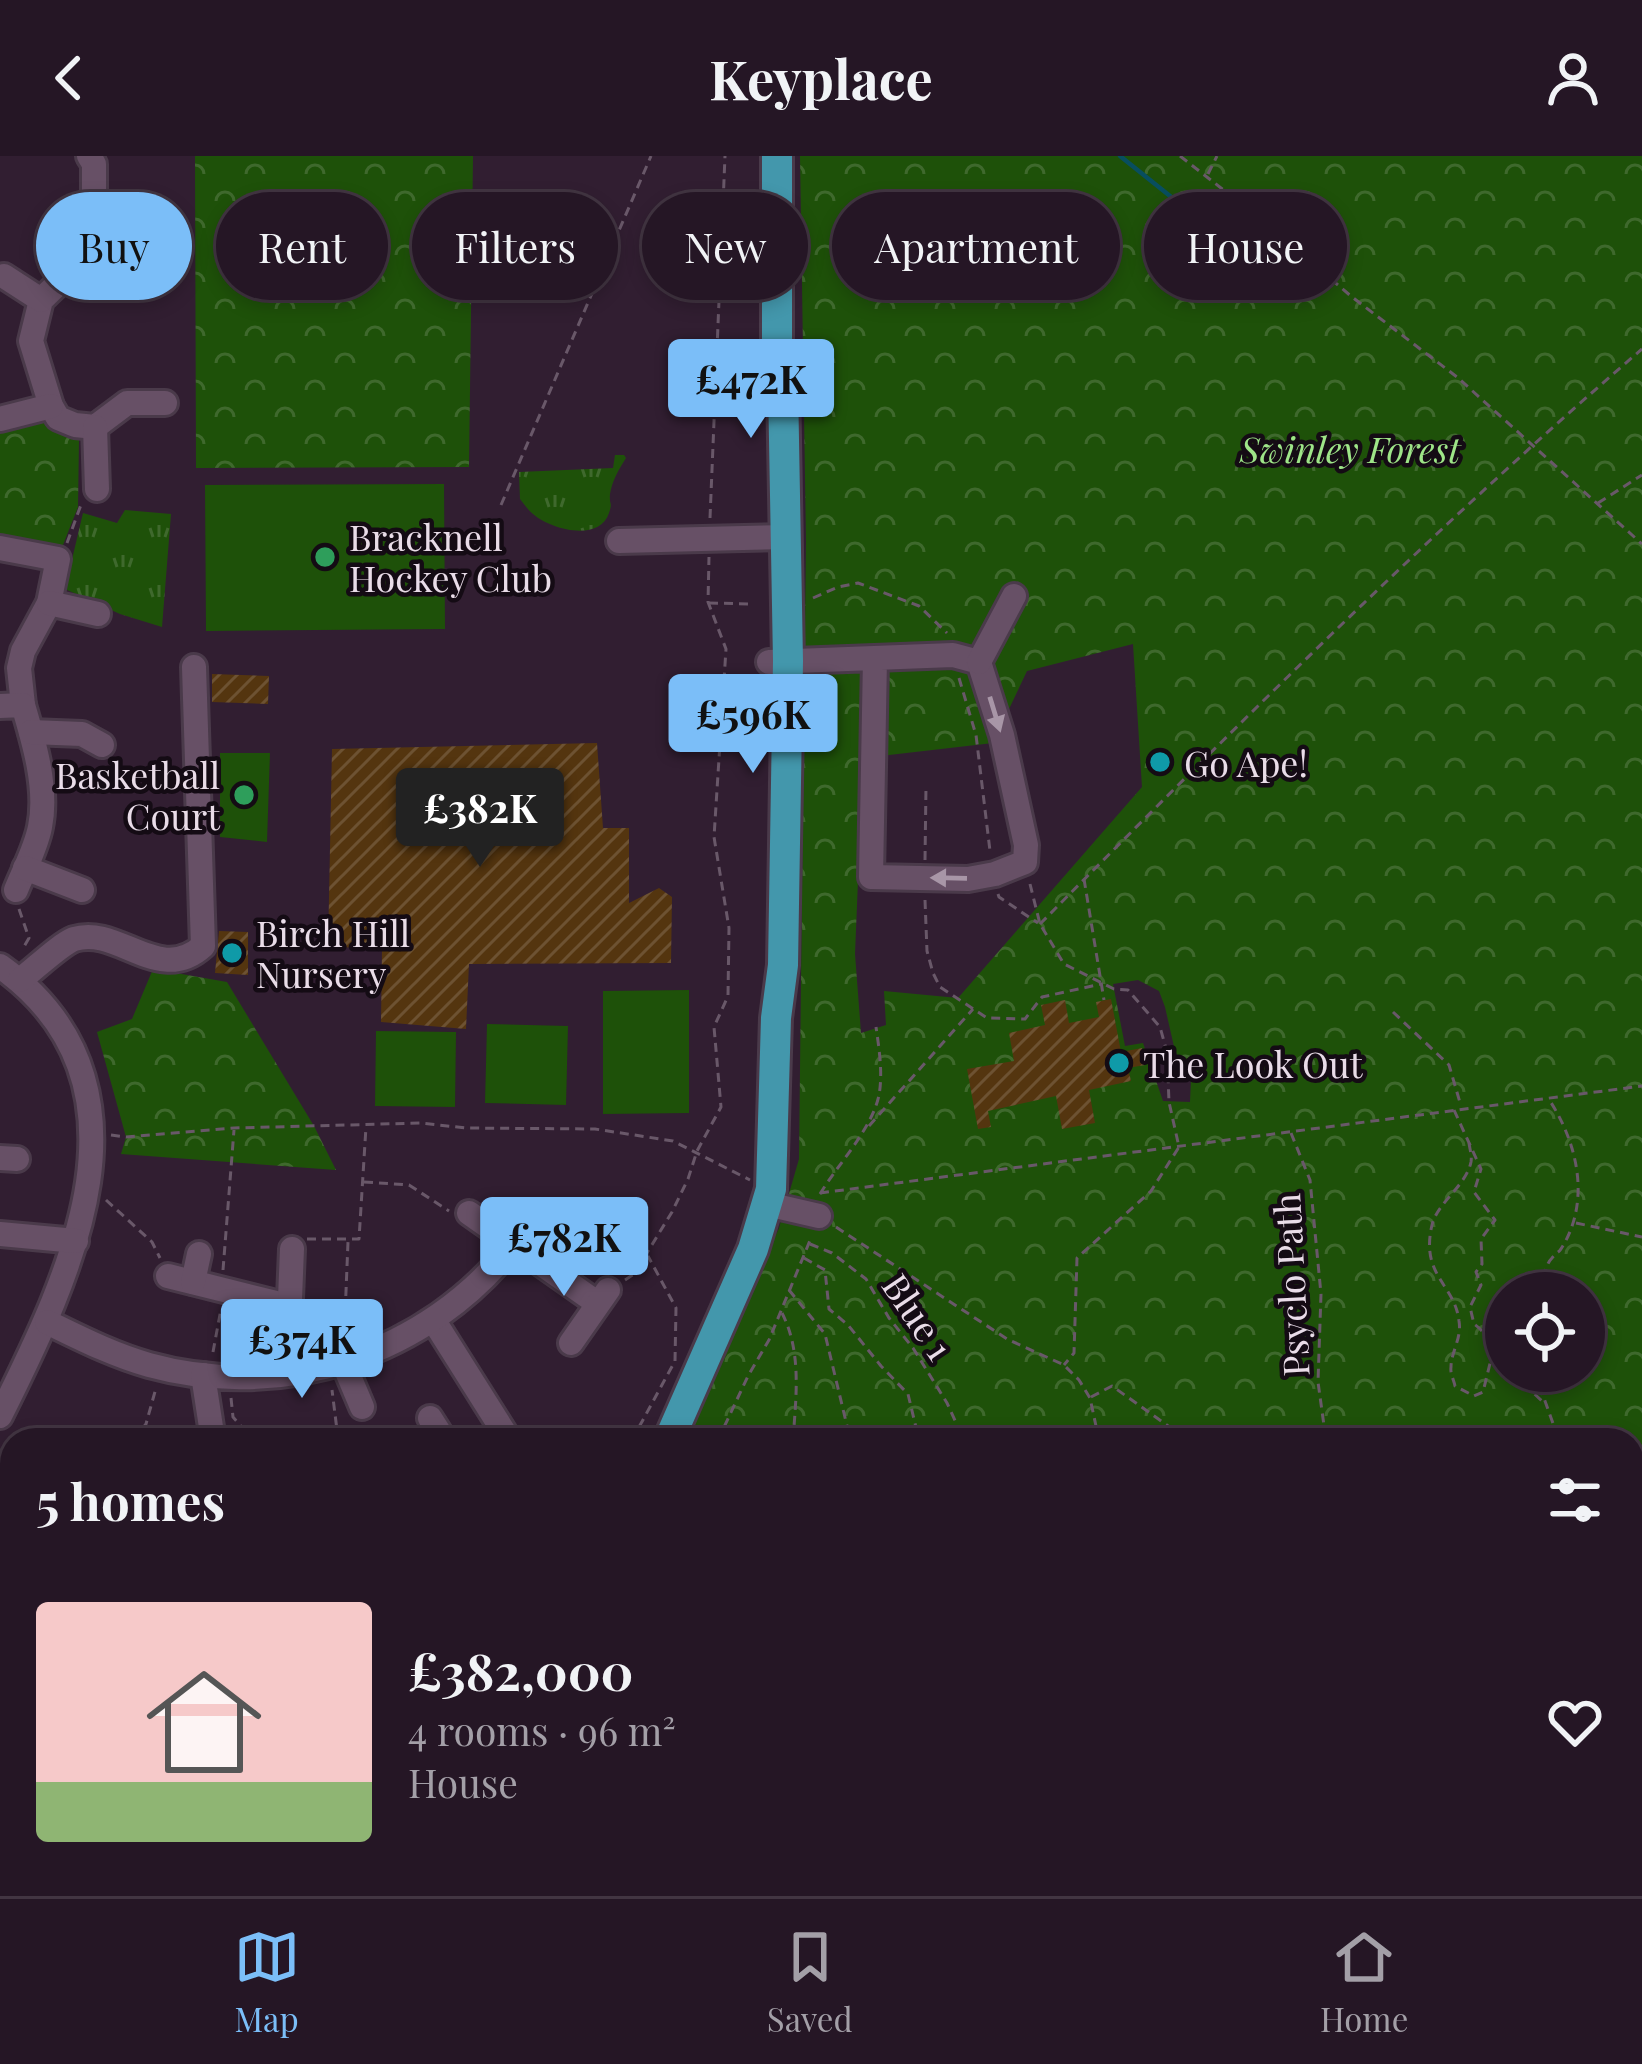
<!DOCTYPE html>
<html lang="en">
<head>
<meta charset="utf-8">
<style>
  body { margin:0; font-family:"Playfair Display",serif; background:#2d1f2d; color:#f1f3f6; height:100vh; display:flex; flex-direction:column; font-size:45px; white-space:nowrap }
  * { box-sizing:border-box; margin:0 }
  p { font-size:39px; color:#a39fa7 }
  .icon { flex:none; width:66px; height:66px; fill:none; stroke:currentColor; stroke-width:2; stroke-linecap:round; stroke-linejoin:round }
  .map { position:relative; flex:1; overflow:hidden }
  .details { position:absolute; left:0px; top:1272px; width:1644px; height:468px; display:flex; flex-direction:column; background:#251625; border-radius:36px 36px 0 0; box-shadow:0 6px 18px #0003,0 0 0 3px #423542 }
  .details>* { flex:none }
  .top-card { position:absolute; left:36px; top:36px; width:1572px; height:108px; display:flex; gap:24px }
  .tools { position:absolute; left:1485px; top:1116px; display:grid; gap:24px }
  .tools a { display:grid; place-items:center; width:120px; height:120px; border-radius:50%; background:#251625; box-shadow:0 6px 18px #0003,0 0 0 3px #423542; font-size:60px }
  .price { position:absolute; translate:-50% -102px; padding:0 27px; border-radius:12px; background:#7bbef8; color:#111; font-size:39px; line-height:78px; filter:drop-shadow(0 3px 6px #0008) }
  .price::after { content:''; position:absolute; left:50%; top:72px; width:36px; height:27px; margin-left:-18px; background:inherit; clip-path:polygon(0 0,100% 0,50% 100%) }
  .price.active { background:#222; color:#fff }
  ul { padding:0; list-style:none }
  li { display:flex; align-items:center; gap:36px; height:300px; padding:0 36px }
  li span { display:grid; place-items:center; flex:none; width:336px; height:240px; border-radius:12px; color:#555 }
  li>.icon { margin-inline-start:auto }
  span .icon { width:144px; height:144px; fill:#fffc; stroke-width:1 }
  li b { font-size:51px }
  h2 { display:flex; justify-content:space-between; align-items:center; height:144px; padding:0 36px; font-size:51px }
  .tag { padding:0 42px; border-radius:54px; background:#251625; box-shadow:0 6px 18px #0003,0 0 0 3px #423542; font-size:42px; line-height:108px }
  .tag.active { background:#7bbef8; color:#111 }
  header { display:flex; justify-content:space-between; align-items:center; height:156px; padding:0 36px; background:#251625; font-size:54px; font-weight:700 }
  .tabs { display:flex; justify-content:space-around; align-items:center; height:168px; border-top:3px solid #423542; background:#251625; font-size:33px; color:#a39fa7 }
  .tabs a { display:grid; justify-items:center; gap:6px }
  .tabs .active { color:#7bbef8 }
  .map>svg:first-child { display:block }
</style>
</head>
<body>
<header><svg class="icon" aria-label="back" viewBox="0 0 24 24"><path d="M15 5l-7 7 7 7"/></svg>Keyplace<svg class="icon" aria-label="person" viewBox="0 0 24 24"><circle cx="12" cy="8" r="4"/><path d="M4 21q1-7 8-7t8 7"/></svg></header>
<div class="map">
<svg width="1642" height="1740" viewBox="0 0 1642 1740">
  <defs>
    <pattern id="grass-tufts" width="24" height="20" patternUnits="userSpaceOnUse" patternTransform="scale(3)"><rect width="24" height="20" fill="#1e5109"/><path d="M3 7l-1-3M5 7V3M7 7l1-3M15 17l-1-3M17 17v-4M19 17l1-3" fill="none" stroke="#3f692d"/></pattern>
    <pattern id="forest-crowns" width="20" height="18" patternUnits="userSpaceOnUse" patternTransform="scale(3)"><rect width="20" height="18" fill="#1e5109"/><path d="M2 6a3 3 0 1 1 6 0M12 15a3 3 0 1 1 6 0" fill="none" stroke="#3f692d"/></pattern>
    <pattern id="building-hatch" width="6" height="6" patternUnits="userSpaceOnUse" patternTransform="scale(3)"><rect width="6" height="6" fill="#54350f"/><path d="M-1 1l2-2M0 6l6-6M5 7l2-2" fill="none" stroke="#6d5232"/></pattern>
  </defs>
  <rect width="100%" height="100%" fill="#311e31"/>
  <!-- grass -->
  <g fill="url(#grass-tufts)">
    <path d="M615,299H624L626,302C619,313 612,325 610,338C609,350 613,345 609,357C599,387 550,373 533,358C528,354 524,348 520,343L519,316L613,312Z"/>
    <polygon points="125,354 171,358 162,471 120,458 65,433 83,357 117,367"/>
  </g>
  <!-- forest -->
  <g fill="url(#forest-crowns)" fill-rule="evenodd">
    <polygon points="195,0 473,0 469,311 196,312"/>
    <path d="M800,0H1642V1740H526L500,1728H1632V1284H685L779,1072L799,1003L806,385ZM1133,488L1142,631L958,842L884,835L886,869L861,877L855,798L863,602L993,587L1027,515ZM1138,824L1159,835L1165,851L1175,895L1191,923L1190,946L1163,945L1143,887L1125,890L1113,828ZM1506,1137H1584V1215H1506Z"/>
    <polygon points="42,264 79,283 78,351 61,394 0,381 0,276"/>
    <polygon points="153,813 227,826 314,970 336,1014 121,998 126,981 97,876 132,863"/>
  </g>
  <!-- garden -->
  <g fill="#1e5109">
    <polygon points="444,328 445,473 206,475 205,329"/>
    <polygon points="220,597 270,597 267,686 220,681"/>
    <polygon points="689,834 689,957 603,958 603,835"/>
    <polygon points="487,868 568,870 566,949 485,947"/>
    <polygon points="376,875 456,876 455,951 375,950"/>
  </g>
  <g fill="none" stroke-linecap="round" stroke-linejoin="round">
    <!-- stream -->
    <polyline stroke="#084e5f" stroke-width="4.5" points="1120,0 1225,84"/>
  </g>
  <!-- building -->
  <g fill="url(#building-hatch)">
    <polygon points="212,518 269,520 268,548 212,546"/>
    <polygon points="597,587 603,672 629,672 629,747 659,732 672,741 671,807 469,808 466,873 381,866 382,792 328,791 332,593"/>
    <polygon points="219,775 248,776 248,819 215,817"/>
    <polygon points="1111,843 1121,896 1142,892 1145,909 1128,912 1131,925 1089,934 1095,967 1062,973 1056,940 988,955 991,971 978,973 967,913 1014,905 1009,877 1045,869 1041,849 1065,844 1069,867 1099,861 1096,846"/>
  </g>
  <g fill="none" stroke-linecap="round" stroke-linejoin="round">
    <!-- minor casing -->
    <g stroke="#4a3a4a" stroke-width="30">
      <g id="minor">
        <polyline points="89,0 94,8 94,78 88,99 41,144 31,185 51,250 58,262 75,269 95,271 127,247 165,247"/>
        <polyline points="88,99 161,103"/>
        <polyline points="4,120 41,144"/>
        <polyline points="0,263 51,250"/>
        <polyline points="95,271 97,333"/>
        <polyline points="619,385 787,381"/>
        <polyline points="0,392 58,403 49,447 23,495 19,512 23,549"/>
        <polyline points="49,447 98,458"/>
        <polyline points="769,506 953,499 979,506 1002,579 1026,689 1025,706 995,718 968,723 871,721 875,502"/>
        <polyline points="979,506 1014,440"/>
        <path d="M0,550L23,549C34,586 48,633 40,671C36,692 24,714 16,734"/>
        <polyline points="31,576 82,578 102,589"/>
        <polyline points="25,712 82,734"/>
        <path d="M0,810C164,927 71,1118 0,1260"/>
        <path d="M20,824C34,814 59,789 74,783C118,769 159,830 203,790L194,511"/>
        <polyline points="0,1002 17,1003"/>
        <polyline points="767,1048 819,1060"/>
        <polyline points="469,1057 597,1147"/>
        <polyline points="0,1078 76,1085"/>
        <polyline points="168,1120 288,1150"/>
        <polyline points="193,1126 199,1098"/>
        <polyline points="434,1165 509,1284"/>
        <path d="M47,1166C80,1182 113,1199 149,1209C283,1246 428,1198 513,1089"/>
        <polyline points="571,1187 608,1134"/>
        <polyline points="343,1206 362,1251"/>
        <polyline points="287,1217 292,1093"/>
        <polyline points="203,1219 213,1284"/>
        <polyline points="430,1262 444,1284"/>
        <polyline points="0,1567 6,1562 12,1548"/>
        <polyline points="0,1676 12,1676"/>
        <polyline points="0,1704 0,1731"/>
        <polyline points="109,1728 111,1740"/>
      </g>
    </g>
    <!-- major casing -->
    <g stroke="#4a3a4a" stroke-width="36">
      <g id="major">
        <polyline points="669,1284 753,1093 771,1033 776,862 783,809 788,505 783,228 777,184 777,0"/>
        <polyline points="470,1740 475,1728"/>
      </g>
    </g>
    <!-- path -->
    <g stroke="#695869" stroke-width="3" stroke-dasharray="9 6" stroke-linecap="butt">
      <polyline points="1180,0 1262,64 1352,141 1457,221 1642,388"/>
      <polyline points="1208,18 1217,0"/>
      <polyline points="1598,347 1642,319"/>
      <polyline points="501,349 651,0"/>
      <polyline points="710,362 725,0"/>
      <polyline points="67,387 82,346"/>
      <polyline points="813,442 838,431 858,427 919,450 947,477"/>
      <polyline points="709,447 750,448"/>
      <polyline points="959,522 976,579 990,695"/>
      <polyline points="925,704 926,630"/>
      <polyline points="1084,723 1104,844"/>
      <polyline points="1030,728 1040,768 1064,808 1114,833 1128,834 1160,871 1167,896 1169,946 1179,991 1151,1035 1077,1102 1074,1197 1064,1209"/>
      <polyline points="998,738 999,741 1038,767"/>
      <polyline points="925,744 927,795 933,817 940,831 987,862 1025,863 1042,841 1101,828"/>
      <polyline points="19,753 29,782 22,794"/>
      <path d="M1040,768C1235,571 1432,374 1642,193"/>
      <polyline points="1393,856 1449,909 1461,950"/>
      <path d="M1454,954L1481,1013L1474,1036L1495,1064L1481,1083L1482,1108L1476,1116L1481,1129L1470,1151L1474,1168C1491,1180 1490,1193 1506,1206"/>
      <polyline points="869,970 973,853"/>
      <polyline points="1291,977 1310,1024 1321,1138 1318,1226 1326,1284"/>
      <polyline points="111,979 126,981 234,972 421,967 466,972 595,973 673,985 750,1024"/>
      <path d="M1469,987C1470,994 1472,1000 1471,1006C1466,1030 1437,1047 1432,1069C1420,1120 1455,1128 1459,1165C1462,1182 1451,1196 1451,1211C1450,1218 1454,1224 1455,1230L1474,1240L1483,1236L1493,1195"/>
      <polyline points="364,1026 409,1029 449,1055"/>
      <polyline points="820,1037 1642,930"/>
      <path d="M820,1038C838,1008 872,973 879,939C883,917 879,892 876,871"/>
      <polyline points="106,1044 152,1086 160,1102"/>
      <polyline points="1576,1067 1642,1081"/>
      <polyline points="836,1071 1007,1183 1064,1209 1079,1224 1090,1242 1099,1284"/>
      <polyline points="307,1083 359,1083 366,971"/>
      <polyline points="810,1088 832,1097 866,1123 889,1162 913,1192 947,1247 964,1284"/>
      <polyline points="804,1102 825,1114 829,1153 848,1169 881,1210 908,1238 919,1284"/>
      <polyline points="223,1114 234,974"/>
      <polyline points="625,1124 634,1118 672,1056 688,1023 697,995 721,951 714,871 728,840 729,772 714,681 726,493 708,446 709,401"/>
      <polyline points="789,1134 825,1178 848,1274 856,1284"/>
      <path d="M1542,1137C1544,1125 1544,1110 1552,1102C1562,1091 1557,1100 1564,1088C1590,1042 1577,987 1550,945"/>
      <path d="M782,1157C802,1196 796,1241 793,1284"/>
      <polyline points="344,1185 348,1086"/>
      <polyline points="213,1196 221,1153"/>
      <polyline points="1516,1215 1528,1232 1542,1245"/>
      <polyline points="1541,1215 1541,1234 1559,1284"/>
      <polyline points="1091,1241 1112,1230 1188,1284"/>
      <polyline points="231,1242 233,1261 247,1277 337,1274 332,1234"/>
      <polyline points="133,1284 146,1268 156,1232"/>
      <polyline points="632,1284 675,1205 676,1152 648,1100"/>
      <polyline points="718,1284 748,1220 769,1184 811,1082"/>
      <polyline points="0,1314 10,1294 12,1295"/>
      <polyline points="1632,1465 1642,1466"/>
      <polyline points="1632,1531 1642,1536"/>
      <polyline points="380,1728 413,1740"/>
      <polyline points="539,1728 563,1740"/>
      <polyline points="931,1728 936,1740"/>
      <polyline points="1177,1728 1184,1740"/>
      <polyline points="1368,1728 1376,1740"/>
      <polyline points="254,1740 262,1737 268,1728"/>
      <polyline points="429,1740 436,1728"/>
    </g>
    <!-- minor -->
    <use href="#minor" stroke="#675066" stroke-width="24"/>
    <!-- major -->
    <use href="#major" stroke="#4397ac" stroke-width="30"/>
  </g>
  <!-- one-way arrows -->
  <defs><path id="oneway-solid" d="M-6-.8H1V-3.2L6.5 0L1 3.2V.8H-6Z" transform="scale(3)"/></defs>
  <g fill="#a896a7">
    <use href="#oneway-solid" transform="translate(995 558) rotate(73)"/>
    <use href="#oneway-solid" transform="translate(949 722) rotate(-179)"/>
  </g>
  <!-- markers -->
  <g fill="#2e9e5b" stroke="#140b14" stroke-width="4.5">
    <circle cx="325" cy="401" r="12"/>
    <circle cx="244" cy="639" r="12"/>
  </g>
  <g fill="#0f9aa8" stroke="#140b14" stroke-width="4.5">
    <circle cx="1160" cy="606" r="12"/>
    <circle cx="232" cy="797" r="12"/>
    <circle cx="1119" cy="907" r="12"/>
  </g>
  <g text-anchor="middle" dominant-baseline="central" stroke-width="9" stroke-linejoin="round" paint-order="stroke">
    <!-- park labels -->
    <g font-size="36" font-style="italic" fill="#9ee588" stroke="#140b14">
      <text x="1350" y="292">Swinley Forest</text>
    </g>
    <!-- poi labels -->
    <g font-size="36" fill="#e9dce8" stroke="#140b14" text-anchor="start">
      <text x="349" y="380">Bracknell<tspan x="349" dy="41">Hockey Club</tspan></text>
      <text x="1184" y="606">Go Ape!</text>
      <text x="220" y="618" text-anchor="end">Basketball<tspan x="220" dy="41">Court</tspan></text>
      <text x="256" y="776">Birch Hill<tspan x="256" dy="41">Nursery</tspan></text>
      <text x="1143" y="907">The Look Out</text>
    </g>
    <!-- street labels -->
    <g font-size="36" fill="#e9dce8" stroke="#140b14">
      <text transform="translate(1290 1129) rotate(-93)">Psyclo Path</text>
      <text transform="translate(919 1160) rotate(56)">Blue 1</text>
    </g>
  </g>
</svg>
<div class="tools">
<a><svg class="icon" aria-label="locate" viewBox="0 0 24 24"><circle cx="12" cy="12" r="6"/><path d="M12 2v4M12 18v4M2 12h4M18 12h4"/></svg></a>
</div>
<b class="price" style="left:751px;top:285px">£472K</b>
<b class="price" style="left:753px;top:620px">£596K</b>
<b class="price active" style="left:480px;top:714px">£382K</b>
<b class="price" style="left:564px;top:1143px">£782K</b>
<b class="price" style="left:302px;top:1245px">£374K</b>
<div class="top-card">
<a class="tag active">Buy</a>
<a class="tag">Rent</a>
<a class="tag">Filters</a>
<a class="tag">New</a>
<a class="tag">Apartment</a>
<a class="tag">House</a>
</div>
<section class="details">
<h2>5 homes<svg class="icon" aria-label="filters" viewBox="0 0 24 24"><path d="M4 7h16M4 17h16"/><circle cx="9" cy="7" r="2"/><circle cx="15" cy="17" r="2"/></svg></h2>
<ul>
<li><span style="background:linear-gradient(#f6c9c9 75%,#8fb573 0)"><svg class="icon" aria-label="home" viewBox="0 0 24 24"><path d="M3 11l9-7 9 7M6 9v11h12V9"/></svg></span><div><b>£382,000</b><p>4 rooms · 96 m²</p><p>House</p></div><svg class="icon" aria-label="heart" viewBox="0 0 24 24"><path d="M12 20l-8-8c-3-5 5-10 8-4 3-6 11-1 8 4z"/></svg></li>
</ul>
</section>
</div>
<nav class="tabs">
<a class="active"><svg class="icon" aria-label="map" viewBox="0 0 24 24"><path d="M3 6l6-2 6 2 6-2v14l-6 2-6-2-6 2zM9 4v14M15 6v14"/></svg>Map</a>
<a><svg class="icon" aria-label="saved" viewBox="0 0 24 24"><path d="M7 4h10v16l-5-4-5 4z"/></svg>Saved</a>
<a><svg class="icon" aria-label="home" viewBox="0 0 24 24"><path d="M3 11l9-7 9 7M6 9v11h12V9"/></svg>Home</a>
</nav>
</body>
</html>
